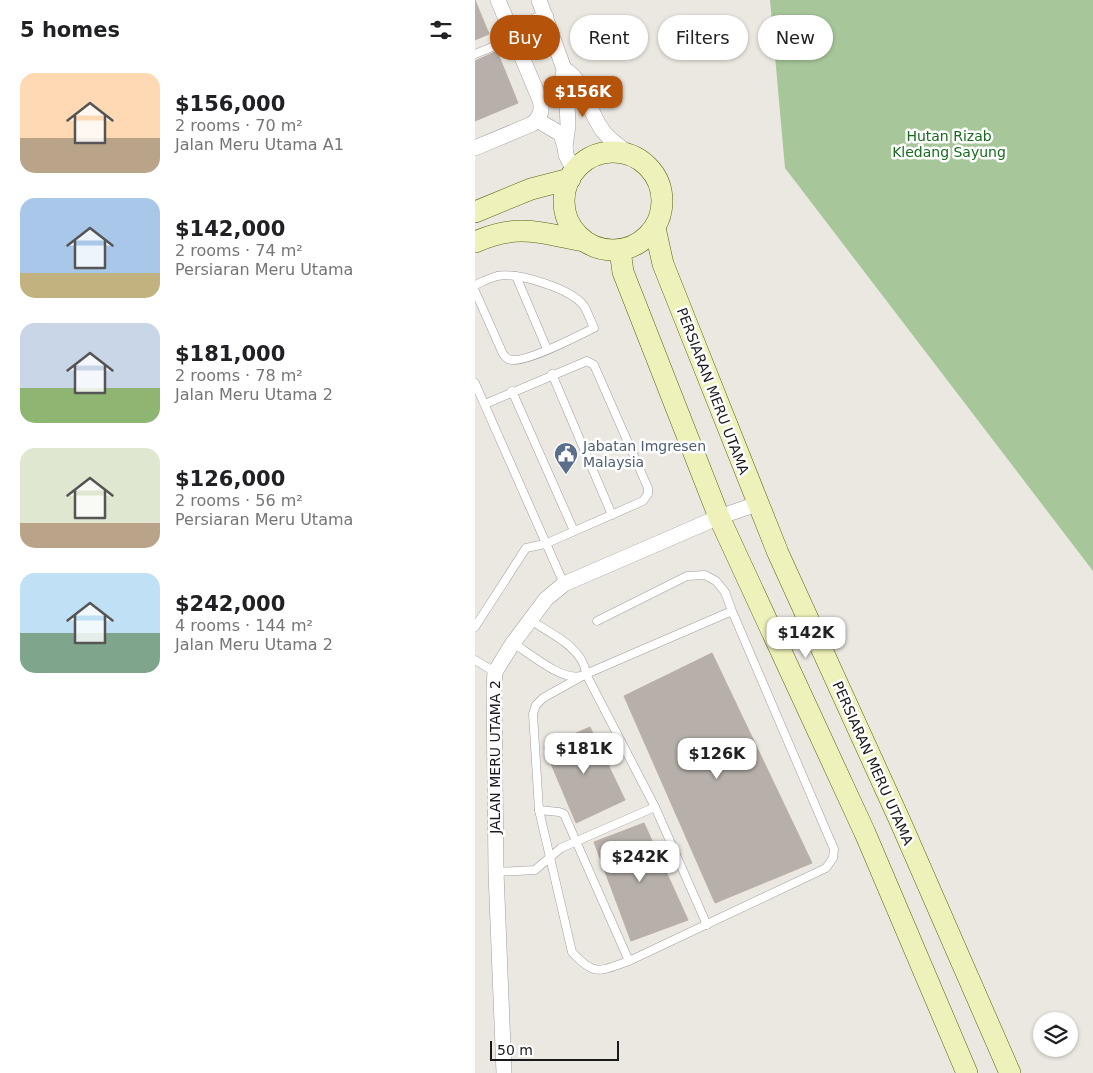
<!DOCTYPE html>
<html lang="en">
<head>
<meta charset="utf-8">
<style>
  body { margin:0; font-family:"DejaVu Sans",sans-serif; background:#f2f2f2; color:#202124; height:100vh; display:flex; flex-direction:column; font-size:19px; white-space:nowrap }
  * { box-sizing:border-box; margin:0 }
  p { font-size:16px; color:#757577 }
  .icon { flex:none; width:28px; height:28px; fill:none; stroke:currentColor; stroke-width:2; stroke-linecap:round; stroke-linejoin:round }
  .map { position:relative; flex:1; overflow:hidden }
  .details { display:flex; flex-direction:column; background:#fff; width:475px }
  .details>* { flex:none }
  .hud { position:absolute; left:15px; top:15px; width:475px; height:45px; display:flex; gap:10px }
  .tools { position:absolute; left:558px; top:1012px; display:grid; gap:10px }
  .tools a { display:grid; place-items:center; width:45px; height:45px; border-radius:50%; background:#fff; box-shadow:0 1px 4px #0004; font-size:25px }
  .scale { position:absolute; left:15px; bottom:12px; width:129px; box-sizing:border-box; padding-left:5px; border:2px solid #1a1a1a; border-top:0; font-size:14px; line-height:18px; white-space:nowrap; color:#1a1a1a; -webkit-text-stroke:4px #fff; paint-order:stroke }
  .price { position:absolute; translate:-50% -42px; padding:0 11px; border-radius:10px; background:#fff; color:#222; font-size:16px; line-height:32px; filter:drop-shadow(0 1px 2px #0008) }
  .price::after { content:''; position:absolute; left:50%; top:30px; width:15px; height:11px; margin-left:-8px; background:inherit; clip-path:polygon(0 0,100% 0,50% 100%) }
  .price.active { background:#b45309; color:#fff }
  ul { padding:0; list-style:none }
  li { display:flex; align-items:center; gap:15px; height:125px; padding:0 20px }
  li span { display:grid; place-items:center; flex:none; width:140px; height:100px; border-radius:15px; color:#555 }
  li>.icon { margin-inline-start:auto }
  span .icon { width:60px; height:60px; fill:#fffc; stroke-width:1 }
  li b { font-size:21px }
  h2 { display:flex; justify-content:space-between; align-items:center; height:60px; padding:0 20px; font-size:21px }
  .pill { padding:0 18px; border-radius:22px; background:#fff; box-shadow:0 1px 4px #0004; font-size:18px; line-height:45px }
  .pill.active { background:#b45309; color:#fff }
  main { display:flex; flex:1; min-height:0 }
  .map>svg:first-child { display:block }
</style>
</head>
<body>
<main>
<section class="details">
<h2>5 homes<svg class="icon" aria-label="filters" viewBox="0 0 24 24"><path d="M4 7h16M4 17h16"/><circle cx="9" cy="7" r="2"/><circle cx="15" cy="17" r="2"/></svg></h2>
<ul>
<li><span style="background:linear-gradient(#ffd9b3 65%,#b9a48a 0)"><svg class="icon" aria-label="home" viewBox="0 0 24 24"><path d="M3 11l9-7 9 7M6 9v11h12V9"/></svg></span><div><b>$156,000</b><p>2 rooms · 70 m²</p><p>Jalan Meru Utama A1</p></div></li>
<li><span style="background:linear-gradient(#a9c7e8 75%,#c2b280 0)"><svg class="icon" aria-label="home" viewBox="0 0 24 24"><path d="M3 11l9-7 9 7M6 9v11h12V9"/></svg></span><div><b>$142,000</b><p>2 rooms · 74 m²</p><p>Persiaran Meru Utama</p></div></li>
<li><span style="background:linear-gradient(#c9d6e8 65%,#8fb573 0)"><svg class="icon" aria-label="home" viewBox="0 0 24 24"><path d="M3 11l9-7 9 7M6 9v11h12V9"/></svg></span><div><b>$181,000</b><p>2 rooms · 78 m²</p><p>Jalan Meru Utama 2</p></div></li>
<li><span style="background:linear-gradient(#dfe7d0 75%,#b9a48a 0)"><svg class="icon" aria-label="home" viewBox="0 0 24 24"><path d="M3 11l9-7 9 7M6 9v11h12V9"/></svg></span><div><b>$126,000</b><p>2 rooms · 56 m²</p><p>Persiaran Meru Utama</p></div></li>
<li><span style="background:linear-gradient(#bfe0f5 60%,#7fa58c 0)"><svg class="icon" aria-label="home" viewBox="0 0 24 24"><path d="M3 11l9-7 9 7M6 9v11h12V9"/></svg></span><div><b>$242,000</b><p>4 rooms · 144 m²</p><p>Jalan Meru Utama 2</p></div></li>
</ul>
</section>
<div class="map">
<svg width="618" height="1073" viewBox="0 0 618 1073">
  <rect width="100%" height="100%" fill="#ebe8e1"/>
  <!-- forest -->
  <polygon fill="#a7c69a" points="295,0 618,0 618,571 310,168"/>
  <!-- building -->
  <g fill="#b7b0aa" stroke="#bbafa5">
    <polygon points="0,0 14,34 0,40"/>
    <polygon points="22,51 43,103 0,121 0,61"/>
    <polygon points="237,653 337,863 240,903 149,696"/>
    <polygon points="115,727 150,800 101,823 69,747"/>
    <polygon points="169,823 213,920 156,941 119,842"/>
  </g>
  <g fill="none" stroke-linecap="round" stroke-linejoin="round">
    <!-- service casing -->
    <g stroke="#9e9e9e" stroke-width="9">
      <g id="service">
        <polyline points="0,54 39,38"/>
        <polyline points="41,276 72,349"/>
        <path d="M0,285C7,282 15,278 22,276C43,272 97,289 109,306C113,313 116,321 119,328C103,336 53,362 37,360C32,360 31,357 28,354L0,291"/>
        <polyline points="77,374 137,515"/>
        <polyline points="0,383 89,584"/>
        <polyline points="37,391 99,531"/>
        <path d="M55,620C75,633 109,648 111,674L180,807L232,925"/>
        <path d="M122,621L212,576L230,575L241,581L250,592L257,611L111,674L68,698L61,705L58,714L64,810L97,952C120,977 124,971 154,961L351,868L358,858L359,849L257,611"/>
        <polyline points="0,627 51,548 70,544 168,501 173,494 173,488 119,365 112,361 10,404"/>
        <path d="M38,643C54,653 87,681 105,676"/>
        <polyline points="0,660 20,672"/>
        <polyline points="64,810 84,812 89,814 154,961"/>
        <polyline points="21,872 60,870 86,848 180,807"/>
      </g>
    </g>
    <!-- minor casing -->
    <g stroke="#9e9e9e" stroke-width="16">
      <g id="minor">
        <polyline points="64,0 89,69 87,85 92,104 93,125 90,147 91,155 100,172"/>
        <polyline points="36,32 71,17"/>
        <path d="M89,69C111,81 113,112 128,131C135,141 149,149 158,157"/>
        <polyline points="62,120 86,134 90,147"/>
        <path d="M0,148L57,124C65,118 68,110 65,100L23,0"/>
        <polyline points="29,1073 21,872 19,689 20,672 38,643 71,599 89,584 244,517 282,504"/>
      </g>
    </g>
    <!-- secondary casing -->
    <g stroke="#5a6310" stroke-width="22">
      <g id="secondary">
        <circle cx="138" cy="201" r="49"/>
        <polyline points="0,212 56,189 95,179"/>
        <polyline points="180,228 188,264 303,553 425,821 535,1073"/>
        <path d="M0,242C45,223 64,233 109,241"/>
        <polyline points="145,250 148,272 244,517 390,833 492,1073"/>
      </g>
    </g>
    <!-- service -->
    <use href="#service" stroke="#fff" stroke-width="8"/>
    <!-- minor -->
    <use href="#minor" stroke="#fff" stroke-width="15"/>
    <!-- secondary -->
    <use href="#secondary" stroke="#eef1b9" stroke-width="21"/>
  </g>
  <!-- icons -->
  <defs>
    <g id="civic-pin" transform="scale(1.25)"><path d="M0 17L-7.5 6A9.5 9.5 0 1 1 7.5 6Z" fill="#5c6f8a" stroke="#fff"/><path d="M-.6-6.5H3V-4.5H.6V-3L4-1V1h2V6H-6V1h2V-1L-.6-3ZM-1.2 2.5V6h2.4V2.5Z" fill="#fff"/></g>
  </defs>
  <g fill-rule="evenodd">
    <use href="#civic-pin" x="91" y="454"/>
  </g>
  <g text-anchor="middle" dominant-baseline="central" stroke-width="5" stroke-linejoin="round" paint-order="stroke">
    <!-- park labels -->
    <g font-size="14" fill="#166b1d" stroke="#fff">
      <text x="474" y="136">Hutan Rizab<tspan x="474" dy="16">Kledang Sayung</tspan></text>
    </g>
    <!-- street labels -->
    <g font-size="14" fill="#1a1a1a" stroke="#fff">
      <text transform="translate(238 391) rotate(69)">PERSIARAN MERU UTAMA</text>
      <text transform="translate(20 757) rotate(-90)">JALAN MERU UTAMA 2</text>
      <text transform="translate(398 763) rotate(66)">PERSIARAN MERU UTAMA</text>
    </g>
    <!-- service labels -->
    <g font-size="14" fill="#4e5e75" stroke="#fff" text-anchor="start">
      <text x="108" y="446">Jabatan Imgresen<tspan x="108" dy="16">Malaysia</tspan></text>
    </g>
  </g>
</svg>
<div class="tools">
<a><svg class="icon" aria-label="layers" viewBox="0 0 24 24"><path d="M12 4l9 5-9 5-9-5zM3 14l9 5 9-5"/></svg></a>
</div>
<div class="scale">50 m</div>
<b class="price active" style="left:108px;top:118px">$156K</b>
<b class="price" style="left:331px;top:659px">$142K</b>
<b class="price" style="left:109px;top:775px">$181K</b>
<b class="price" style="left:242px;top:780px">$126K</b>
<b class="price" style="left:165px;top:883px">$242K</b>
<div class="hud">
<a class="pill active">Buy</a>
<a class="pill">Rent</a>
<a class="pill">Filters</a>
<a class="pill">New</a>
</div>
</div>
</main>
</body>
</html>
